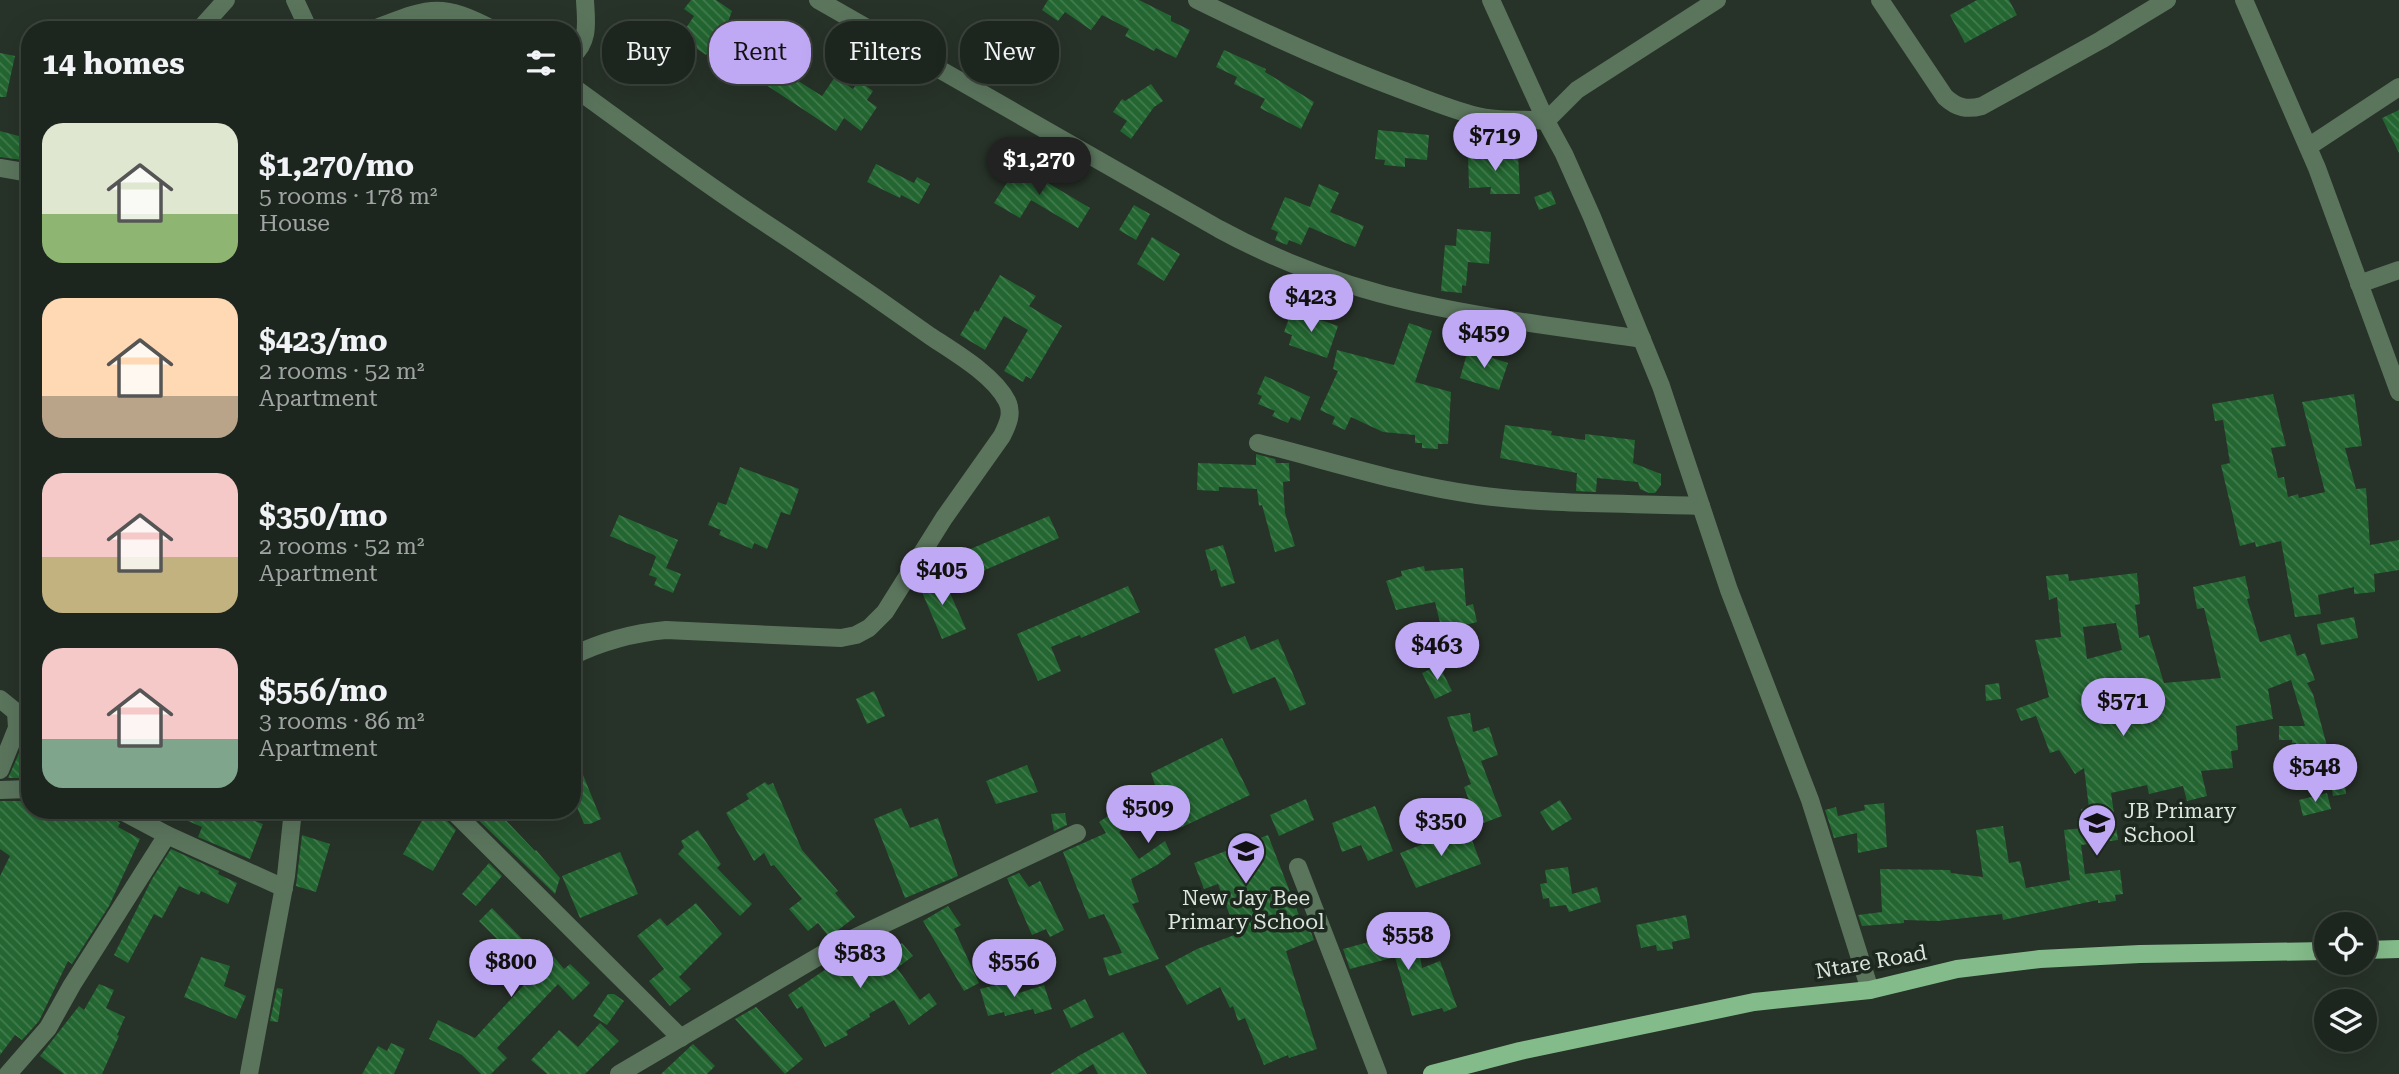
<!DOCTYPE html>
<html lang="en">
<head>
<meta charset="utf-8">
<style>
  body { margin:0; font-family:"Roboto Serif",serif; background:#252e27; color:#f1f3f6; height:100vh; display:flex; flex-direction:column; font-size:26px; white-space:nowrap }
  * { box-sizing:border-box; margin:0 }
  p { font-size:23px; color:#a0a5a4 }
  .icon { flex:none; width:38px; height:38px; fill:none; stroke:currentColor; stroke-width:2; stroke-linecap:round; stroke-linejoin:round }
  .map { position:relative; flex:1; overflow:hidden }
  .sheet { position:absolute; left:21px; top:21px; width:560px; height:798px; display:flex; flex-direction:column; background:#1d261e; border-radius:28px; box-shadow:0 7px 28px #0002,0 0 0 2px #3b433c }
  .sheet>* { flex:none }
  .banner { position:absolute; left:602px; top:21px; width:665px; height:63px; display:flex; gap:14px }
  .fabs { position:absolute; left:2314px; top:912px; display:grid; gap:14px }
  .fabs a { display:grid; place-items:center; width:63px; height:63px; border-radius:50%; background:#1d261e; box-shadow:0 7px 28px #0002,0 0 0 2px #3b433c; font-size:35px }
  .price { position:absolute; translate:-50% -60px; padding:0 16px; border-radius:24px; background:#bfa9f4; color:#111; font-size:23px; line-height:46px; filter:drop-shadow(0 2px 4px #0008) }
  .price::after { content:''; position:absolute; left:50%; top:42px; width:21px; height:16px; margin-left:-10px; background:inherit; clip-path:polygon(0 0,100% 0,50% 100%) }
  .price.active { background:#222; color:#fff }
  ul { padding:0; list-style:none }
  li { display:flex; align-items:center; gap:21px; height:175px; padding:0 21px }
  li span { display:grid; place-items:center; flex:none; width:196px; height:140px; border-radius:21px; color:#555 }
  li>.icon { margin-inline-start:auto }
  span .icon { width:84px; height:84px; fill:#fffc; stroke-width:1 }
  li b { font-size:30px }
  h2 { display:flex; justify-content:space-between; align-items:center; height:84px; padding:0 21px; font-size:30px }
  .pill { padding:0 24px; border-radius:28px; background:#1d261e; box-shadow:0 7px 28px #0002,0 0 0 2px #3b433c; font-size:24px; line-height:63px }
  .pill.active { background:#bfa9f4; color:#111 }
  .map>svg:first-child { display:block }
</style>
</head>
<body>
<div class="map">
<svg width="2399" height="1074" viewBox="0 0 2399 1074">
  <defs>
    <pattern id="building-back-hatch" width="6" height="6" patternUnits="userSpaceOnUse" patternTransform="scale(1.75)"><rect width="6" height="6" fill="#236631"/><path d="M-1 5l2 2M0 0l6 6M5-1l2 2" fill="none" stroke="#427c4e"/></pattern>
  </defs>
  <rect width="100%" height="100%" fill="#273228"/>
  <!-- building -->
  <g fill="url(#building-back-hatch)" fill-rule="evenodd">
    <polygon points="691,0 716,0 732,11 728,22 712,38 716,40 706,55 680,37 694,16 684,9"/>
    <polygon points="1048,0 1139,0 1171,16 1171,21 1190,30 1176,58 1156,48 1154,51 1125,36 1129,29 1102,15 1091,30 1065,12 1058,21 1042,10"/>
    <polygon points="1977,0 2009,0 2017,15 1965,43 1950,15"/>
    <polygon points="764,28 781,38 784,33 804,44 801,50 809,54 795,79 822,96 835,77 853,89 859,81 873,91 867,100 877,107 861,131 844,118 836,131 742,69"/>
    <polygon points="1224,50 1266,69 1265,72 1314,102 1301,129 1260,108 1265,99 1234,84 1237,77 1216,67"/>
    <polygon points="0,53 15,56 6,97 0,97"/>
    <polygon points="1151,84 1163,101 1154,107 1131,139 1120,131 1127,121 1113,112 1122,99 1125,101"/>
    <polygon points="2399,110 2399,153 2382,118"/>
    <polygon points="1378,130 1429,135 1427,160 1405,158 1405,167 1384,165 1385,160 1375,159"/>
    <polygon points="0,131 30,139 30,161 0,157"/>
    <polygon points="1518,153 1520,194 1490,194 1491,187 1469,188 1468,154"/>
    <polygon points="1023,162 1046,176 1043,180 1090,208 1078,228 1031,200 1020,218 994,203 1015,170 1018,172"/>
    <polygon points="876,164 914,183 917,177 930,184 919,204 901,195 900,198 867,182"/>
    <polygon points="1319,184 1339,193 1330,212 1364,226 1355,247 1309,227 1301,245 1289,240 1287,245 1275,240 1278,232 1271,229 1285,197 1310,207"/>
    <polygon points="1551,191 1556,204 1539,210 1534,197"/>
    <polygon points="1134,205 1150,214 1136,240 1119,230"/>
    <polygon points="1457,229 1491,232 1489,264 1468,262 1466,286 1462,285 1462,293 1441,291 1445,245 1456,246"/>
    <polygon points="1152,237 1180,254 1164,281 1137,264"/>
    <polygon points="1000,275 1036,296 1029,306 1062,326 1031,379 1026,376 1023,382 1004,371 1028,330 1004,316 985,350 960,335 975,310 978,312"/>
    <polygon points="1292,310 1338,326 1327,358 1289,345 1292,335 1284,332"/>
    <polygon points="1409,323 1432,331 1415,382 1451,392 1448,444 1438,444 1438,449 1422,448 1422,443 1415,443 1415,435 1383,432 1351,417 1345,430 1332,424 1335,417 1320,410 1338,371 1333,369 1337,350 1394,365"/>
    <polygon points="1468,350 1508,363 1499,390 1460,378"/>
    <polygon points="1265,376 1310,397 1300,421 1291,417 1288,423 1272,416 1275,411 1258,404 1262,396 1257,394"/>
    <polygon points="2273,394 2286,446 2271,448 2278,478 2284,477 2288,497 2298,494 2299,498 2325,492 2302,402 2354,394 2362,446 2345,448 2356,489 2366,488 2370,545 2399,540 2399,570 2374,574 2375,592 2354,594 2354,587 2318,595 2321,614 2295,617 2281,541 2256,547 2255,542 2240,546 2221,465 2230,463 2223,420 2215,421 2212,404"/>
    <polygon points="1505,425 1552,431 1551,435 1585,440 1585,434 1635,440 1633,463 1661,474 1661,485 1655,493 1649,493 1640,489 1638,482 1597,478 1596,492 1576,491 1577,473 1500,458"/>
    <polygon points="1256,454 1275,459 1276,463 1289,463 1290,481 1283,482 1285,513 1295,546 1275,552 1262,505 1259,506 1257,489 1219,487 1219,491 1197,490 1198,463 1256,465"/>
    <polygon points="740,467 799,489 790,515 781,512 767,549 754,543 752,549 719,535 721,530 708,525 718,502 726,505"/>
    <polygon points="619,515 678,540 666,568 681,574 673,593 654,585 657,578 649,575 656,557 654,555 610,536"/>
    <polygon points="1049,516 1059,538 978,573 968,550"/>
    <polygon points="1223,545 1235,583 1221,587 1216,569 1211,571 1205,550"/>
    <polygon points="1424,566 1425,571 1463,568 1466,606 1473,604 1477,622 1442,631 1435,602 1396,610 1386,581 1402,576 1401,571"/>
    <path d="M2137,573L2140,604L2135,605L2139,638L2149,635L2164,683L2221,678L2204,608L2197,609L2193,587L2245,576L2250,598L2247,599L2260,642L2290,634L2297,656L2305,653L2315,680L2307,683L2313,694L2327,746L2336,744L2343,765L2346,794L2333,796L2326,759L2298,762L2296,743H2292V740H2279V726H2305L2291,680L2268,689L2273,719L2236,726L2238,750L2231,751L2233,768L2201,771L2207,796L2187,801L2183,786L2149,794L2147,785L2111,793L2118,840L2081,845L2085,874L2120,870L2123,894L2115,895L2116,901L2098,903V900L2003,920L2002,914L1938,921L1904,920V923L1862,926L1858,915L1882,912L1880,869L1950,870L1951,873L1983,877L1976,830L2003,826L2009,863L2020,861L2026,888L2070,880L2064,830L2083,828L2081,809L2089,808L2084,768L2075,774L2059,750L2050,753L2036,716L2021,721L2016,709L2049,697L2035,640L2061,637L2057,597L2049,600L2046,576L2068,574L2069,581ZM2116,623L2122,650L2087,659L2083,627Z"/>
    <polygon points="942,575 966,629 942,639 919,585"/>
    <polygon points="1128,586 1140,612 1081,638 1080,635 1051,647 1061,671 1038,681 1017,634"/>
    <polygon points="2354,617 2358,638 2321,645 2317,624"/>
    <polygon points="1245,636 1251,650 1278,639 1306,704 1290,711 1275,677 1233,694 1214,649"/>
    <polygon points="1439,665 1452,691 1435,699 1422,673"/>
    <polygon points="1999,683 2001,699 1986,701 1985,685"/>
    <polygon points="874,691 885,716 867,724 856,699"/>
    <polygon points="1470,713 1473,732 1489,727 1498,755 1481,761 1502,816 1478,825 1464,787 1471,784 1447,717"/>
    <polygon points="1222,738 1250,795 1180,828 1184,807 1165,803 1119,832 1139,859 1165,841 1171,854 1157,865 1131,879 1139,902 1132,904 1159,959 1109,976 1103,958 1122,953 1104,914 1089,919 1063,852 1106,833 1099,822 1155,785 1151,773"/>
    <polygon points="572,748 601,819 590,824 584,824 572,795"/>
    <polygon points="20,751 30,754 28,778 8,778"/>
    <polygon points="1027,765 1038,792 996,804 986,781"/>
    <polygon points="765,782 768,785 773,783 802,850 838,891 835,893 855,917 829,937 818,923 808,931 789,909 802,899 774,865 771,866 764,853 754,861 726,813 749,799 746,794"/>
    <polygon points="2327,793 2331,809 2303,816 2299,800"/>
    <polygon points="1306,799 1314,820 1279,836 1270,815"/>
    <polygon points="1560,800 1572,819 1552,831 1540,812"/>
    <polygon points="0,801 24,801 30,804 30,810 87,810 103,816 104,810 109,810 111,817 120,823 118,827 140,839 109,906 72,964 68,961 39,1021 22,1040 15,1035 0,1055 0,876 10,856 0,849"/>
    <polygon points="1884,803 1887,847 1858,853 1857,833 1834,838 1825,810 1836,807 1838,816 1865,810 1864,805"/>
    <polygon points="1375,806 1393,851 1368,861 1361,845 1342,852 1332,823"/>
    <polygon points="901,808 910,828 938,818 958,876 905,898 874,819"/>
    <polygon points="162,810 250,810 246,818 263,824 250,859 198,837 202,827"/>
    <polygon points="428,810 441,810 444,818 456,830 433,871 403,854"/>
    <polygon points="468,810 496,810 535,851 536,850 560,878 555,894"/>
    <polygon points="1065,813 1067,825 1054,831 1051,814"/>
    <polygon points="1467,827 1481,864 1416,888 1400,853"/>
    <polygon points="698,830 721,864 717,868 752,904 740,916 678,854 684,847 681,841"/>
    <polygon points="302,835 330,844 316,892 296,886"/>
    <polygon points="1268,835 1302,923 1307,921 1314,940 1286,951 1317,1049 1289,1058 1288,1055 1264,1065 1245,1018 1238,1021 1233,1006 1230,1008 1220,987 1187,1005 1165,966 1197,949 1237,934 1218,884 1204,889 1194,863"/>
    <polygon points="171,849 219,871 218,874 237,883 228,904 201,891 199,895 179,886 162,918 154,914 128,963 114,955 152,879"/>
    <polygon points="620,852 638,894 580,918 562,876"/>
    <polygon points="489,863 502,876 476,906 462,894"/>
    <polygon points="1568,867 1572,894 1597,887 1601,902 1569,912 1566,905 1550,907 1549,898 1543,899 1540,884 1547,883 1545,870"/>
    <polygon points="1019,873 1029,887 1040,881 1064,930 1050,937 1046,929 1032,935 1007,878"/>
    <polygon points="696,903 722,934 679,977 691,989 670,1006 649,981 664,969 637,936 660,918 667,926"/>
    <polygon points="948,906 961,925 954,929 979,983 964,991 923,921"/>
    <polygon points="492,908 530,947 539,939 564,969 570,964 590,983 573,1000 558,984 497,1048 507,1058 491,1074 481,1074 462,1055 429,1039 438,1020 475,1038 533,975 515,953 513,955 479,921"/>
    <polygon points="1686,915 1690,938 1672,942 1673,949 1657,951 1656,945 1641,948 1636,925"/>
    <polygon points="1416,933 1422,968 1440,961 1457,1007 1444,1012 1442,1008 1412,1016 1395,957 1350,969 1343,949 1376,940"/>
    <polygon points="890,934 898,946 902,943 913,956 897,968 920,1000 929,993 937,1004 909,1025 894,1000 869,1014 870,1017 846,1031 848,1035 825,1047 802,1006 797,1009 788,995 851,952"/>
    <polygon points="201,957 230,966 224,986 246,996 236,1019 184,997"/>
    <polygon points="1015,980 1019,993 1044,985 1052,1009 1035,1014 1033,1009 1005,1016 1004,1012 988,1016 980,989"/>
    <polygon points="99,984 114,990 106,1008 125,1017 117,1035 119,1036 102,1074 64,1074 40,1056 79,1006 84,1010"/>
    <polygon points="277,988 283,989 278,1022 270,1021"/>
    <polygon points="608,994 614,994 624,1001 607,1025 593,1016"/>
    <polygon points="1085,999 1094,1017 1071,1028 1063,1010"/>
    <polygon points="756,1007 803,1059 785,1074 735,1019"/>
    <polygon points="600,1023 619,1041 585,1074 547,1074 531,1060 559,1030 578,1047"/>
    <polygon points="1123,1032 1147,1074 1098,1074 1093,1064 1077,1074 1050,1074 1080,1055"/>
    <polygon points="391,1043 405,1049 394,1074 362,1074 378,1046 387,1051"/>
    <polygon points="693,1044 715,1066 707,1074 661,1074"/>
  </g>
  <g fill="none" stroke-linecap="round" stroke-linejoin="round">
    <!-- minor -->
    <g stroke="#5b755d" stroke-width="18">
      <polyline points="295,0 309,30"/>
      <path d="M818,0L1219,229C1280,262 1346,287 1414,302C1489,319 1566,328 1642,339"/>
      <path d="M1197,0C1264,33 1332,64 1402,90C1426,99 1452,110 1477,116C1500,122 1523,118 1546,121"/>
      <polyline points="1491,0 1546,121"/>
      <polyline points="1717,0 1577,90 1546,121 1564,154 1592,217 1661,386 1729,590 1810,800 1870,990"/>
      <path d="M1880,0L1945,97C1957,108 1967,110 1982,106L2101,40L2167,0"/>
      <polyline points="2244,0 2317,168 2399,392"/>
      <polyline points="199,30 226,0"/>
      <path d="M371,30C427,9 438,0 494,30"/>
      <path d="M572,56C590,41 586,21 585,0"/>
      <path d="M572,86C634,131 695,177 759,219C817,257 874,296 930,336C954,352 994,375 1007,401C1013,413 1008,424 1002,436L944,518L885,612L869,628L856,635L841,638L666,630C632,633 603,641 572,656"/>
      <polyline points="2308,147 2399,87"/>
      <polyline points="0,168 30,173"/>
      <polyline points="2359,284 2399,270"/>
      <path d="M1258,443C1330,461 1403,485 1477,495C1551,505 1627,503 1701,506"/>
      <polyline points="0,699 16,712 17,728 0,770"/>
      <polyline points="0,790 30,789"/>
      <polyline points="120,810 167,835 284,888"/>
      <polyline points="452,810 681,1038"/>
      <polyline points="1298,867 1378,1074"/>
      <polyline points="8,1074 48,1028 72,985 167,835"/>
      <polyline points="249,1074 286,876 293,810"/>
      <polyline points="619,1074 833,948 1077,833"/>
    </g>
    <!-- major -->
    <g stroke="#84bb8a" stroke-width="18">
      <polyline points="2364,950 2399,949"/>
      <polyline points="1432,1074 1520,1051 1754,1002 1870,990 1957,969 2040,959 2140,954 2326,951"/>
    </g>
  </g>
  <!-- icons -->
  <defs>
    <g id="school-pin" transform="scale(2.0125)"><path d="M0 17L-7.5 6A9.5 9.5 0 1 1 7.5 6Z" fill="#bfa9f4" stroke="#1d281e"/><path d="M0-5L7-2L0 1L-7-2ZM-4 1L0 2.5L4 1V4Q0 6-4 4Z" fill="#111"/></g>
  </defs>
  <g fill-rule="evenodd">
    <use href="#school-pin" x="2097" y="823"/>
    <use href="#school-pin" x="1246" y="851"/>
  </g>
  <g text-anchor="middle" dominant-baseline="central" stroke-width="7" stroke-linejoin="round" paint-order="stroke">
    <!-- poi labels -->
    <g font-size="21" fill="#dde5de" stroke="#1d281e" text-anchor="start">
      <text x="2124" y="811">JB Primary<tspan x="2124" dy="24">School</tspan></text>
      <text x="1246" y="898" text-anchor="middle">New Jay Bee<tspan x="1246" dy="24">Primary School</tspan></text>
    </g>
    <!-- street labels -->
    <g font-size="21" fill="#dde5de" stroke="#1d281e">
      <text transform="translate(1871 962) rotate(-10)">Ntare Road</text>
    </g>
  </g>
</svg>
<div class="fabs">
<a><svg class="icon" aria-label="locate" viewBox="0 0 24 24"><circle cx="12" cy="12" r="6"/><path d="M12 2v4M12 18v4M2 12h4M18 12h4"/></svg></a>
<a><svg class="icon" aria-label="layers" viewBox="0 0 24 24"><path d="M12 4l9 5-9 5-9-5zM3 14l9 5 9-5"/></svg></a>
</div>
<b class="price" style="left:1495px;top:173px">$719</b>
<b class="price active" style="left:1039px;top:197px">$1,270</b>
<b class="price" style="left:1311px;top:334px">$423</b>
<b class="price" style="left:1484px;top:370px">$459</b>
<b class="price" style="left:942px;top:607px">$405</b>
<b class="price" style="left:1437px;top:682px">$463</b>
<b class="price" style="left:2123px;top:738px">$571</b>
<b class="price" style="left:2315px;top:804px">$548</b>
<b class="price" style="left:1148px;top:845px">$509</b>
<b class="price" style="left:1441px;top:858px">$350</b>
<b class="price" style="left:1408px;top:972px">$558</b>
<b class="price" style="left:860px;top:990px">$583</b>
<b class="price" style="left:511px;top:999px">$800</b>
<b class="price" style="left:1014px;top:999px">$556</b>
<div class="banner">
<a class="pill">Buy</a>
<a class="pill active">Rent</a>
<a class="pill">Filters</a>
<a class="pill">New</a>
</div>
<section class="sheet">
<h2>14 homes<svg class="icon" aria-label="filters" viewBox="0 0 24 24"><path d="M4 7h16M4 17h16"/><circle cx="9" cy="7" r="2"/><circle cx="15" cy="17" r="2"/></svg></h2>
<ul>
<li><span style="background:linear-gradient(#dfe7d0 65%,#8fb573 0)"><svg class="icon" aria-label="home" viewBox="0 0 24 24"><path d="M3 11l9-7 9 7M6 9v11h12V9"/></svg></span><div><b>$1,270/mo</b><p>5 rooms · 178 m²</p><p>House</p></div></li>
<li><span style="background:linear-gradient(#ffd9b3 70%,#b9a48a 0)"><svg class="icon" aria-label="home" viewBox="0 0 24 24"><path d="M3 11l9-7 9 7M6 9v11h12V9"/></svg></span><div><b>$423/mo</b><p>2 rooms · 52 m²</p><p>Apartment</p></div></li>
<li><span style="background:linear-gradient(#f6c9c9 60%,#c2b280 0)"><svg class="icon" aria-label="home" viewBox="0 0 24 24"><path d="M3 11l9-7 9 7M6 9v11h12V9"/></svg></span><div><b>$350/mo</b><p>2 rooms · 52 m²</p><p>Apartment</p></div></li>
<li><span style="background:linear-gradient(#f6c9c9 65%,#7fa58c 0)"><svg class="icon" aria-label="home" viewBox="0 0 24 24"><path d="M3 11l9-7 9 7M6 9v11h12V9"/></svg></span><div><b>$556/mo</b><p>3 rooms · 86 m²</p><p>Apartment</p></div></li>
</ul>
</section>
</div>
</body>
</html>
